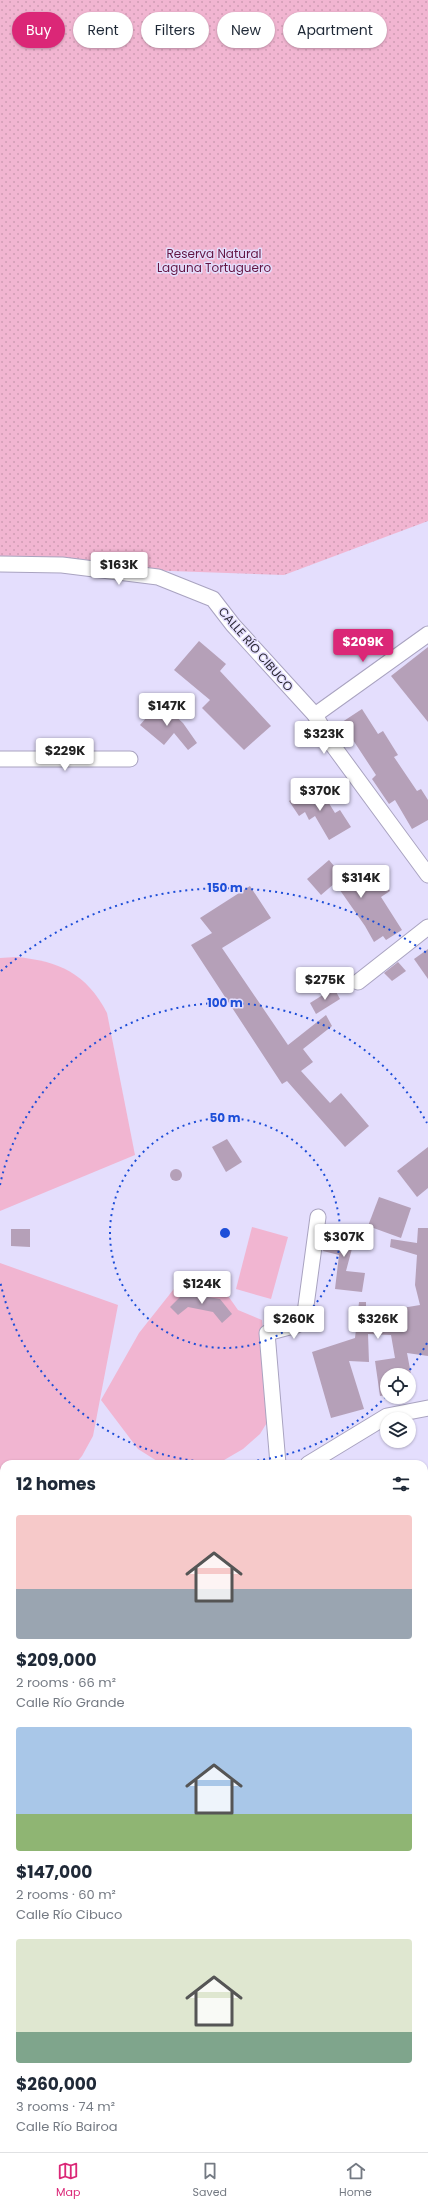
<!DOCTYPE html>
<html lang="en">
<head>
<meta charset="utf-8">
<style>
  body { margin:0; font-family:Poppins,sans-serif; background:#f6f6f7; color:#1f2937; height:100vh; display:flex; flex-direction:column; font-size:15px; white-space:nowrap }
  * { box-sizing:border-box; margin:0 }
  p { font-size:13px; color:#747a83 }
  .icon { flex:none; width:22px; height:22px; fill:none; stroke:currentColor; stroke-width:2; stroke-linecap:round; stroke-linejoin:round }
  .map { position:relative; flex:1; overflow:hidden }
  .drawer { position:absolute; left:0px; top:1460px; width:428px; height:692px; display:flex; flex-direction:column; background:#fff; border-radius:12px 12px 0 0; box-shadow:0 1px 3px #0004 }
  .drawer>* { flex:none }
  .top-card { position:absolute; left:12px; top:12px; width:404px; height:36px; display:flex; gap:8px }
  .tools { position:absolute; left:380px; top:1368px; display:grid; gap:8px }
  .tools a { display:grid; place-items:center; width:36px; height:36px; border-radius:50%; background:#fff; box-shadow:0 1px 3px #0004; font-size:20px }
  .price { position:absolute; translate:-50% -34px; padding:0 9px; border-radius:4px; background:#fff; color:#222; font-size:13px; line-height:26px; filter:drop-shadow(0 1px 2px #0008) }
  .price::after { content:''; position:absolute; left:50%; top:24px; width:12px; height:9px; margin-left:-6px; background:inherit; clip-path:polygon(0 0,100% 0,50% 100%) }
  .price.active { background:#db2777; color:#fff }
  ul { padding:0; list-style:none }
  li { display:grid; align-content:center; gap:8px; height:212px; padding:0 16px }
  li span { display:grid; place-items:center; height:124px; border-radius:4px; color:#555 }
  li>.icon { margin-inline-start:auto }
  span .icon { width:72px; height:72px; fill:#fffc; stroke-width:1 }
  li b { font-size:17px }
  h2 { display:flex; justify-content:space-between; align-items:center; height:48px; padding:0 16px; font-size:17px }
  .chip { padding:0 14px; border-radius:18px; background:#fff; box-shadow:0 1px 3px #0004; font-size:14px; line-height:36px }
  .chip.active { background:#db2777; color:#fff }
  .dock { display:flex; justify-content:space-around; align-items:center; height:56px; border-top:1px solid #e0e1e3; background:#fff; font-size:11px; color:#747a83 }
  .dock a { display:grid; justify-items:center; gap:2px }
  .dock .active { color:#db2777 }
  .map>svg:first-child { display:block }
</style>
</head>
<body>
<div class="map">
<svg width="428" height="2152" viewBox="0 0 428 2152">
  <defs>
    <pattern id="grass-dots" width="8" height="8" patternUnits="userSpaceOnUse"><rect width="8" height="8" fill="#f1b5d1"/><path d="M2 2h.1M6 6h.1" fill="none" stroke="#cf9cb4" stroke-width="1.8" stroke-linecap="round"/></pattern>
    <pattern id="water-waves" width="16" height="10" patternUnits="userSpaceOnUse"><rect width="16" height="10" fill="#88c6f3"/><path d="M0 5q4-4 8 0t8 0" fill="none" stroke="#75aad1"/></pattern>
  </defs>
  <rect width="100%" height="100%" fill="#e4defd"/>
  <!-- grass -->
  <polygon fill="url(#grass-dots)" points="0,0 428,0 428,521 284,575 0,565"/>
  <!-- garden -->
  <g fill="#f1b5d1">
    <path d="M16,957C59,961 86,973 107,1013L135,1155L0,1211V958Z"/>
    <polygon points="252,1227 288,1237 271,1299 236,1289"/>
    <polygon points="0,1263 118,1305 93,1436 82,1456 75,1464 4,1464 4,1489 0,1489"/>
    <polygon points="177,1285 226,1293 238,1310 262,1320 271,1416 260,1434 243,1449 219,1463 165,1464 157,1461 138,1449 101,1400 139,1333"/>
  </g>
  <!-- water -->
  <polygon fill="url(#water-waves)" points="4,1763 4,2039 0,2039 0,1764"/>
  <!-- building -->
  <g fill="#b5a0b8">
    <polygon points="199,641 226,664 220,671 271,726 244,750 202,708 210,700 174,670"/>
    <polygon points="428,647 428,722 391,676"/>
    <polygon points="160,702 183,723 197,743 188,750 174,733 164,745 140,725"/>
    <polygon points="362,709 378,734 383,731 398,755 394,757 417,791 421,789 428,800 428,820 412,829 395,800 389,804 372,779 376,775 353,740 344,745 333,728"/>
    <polygon points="317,784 335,813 340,810 351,827 329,840 315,816 309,820 305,812 299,816 289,801"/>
    <polygon points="329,860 349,884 373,867 390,891 381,897 402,930 386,940 383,936 374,942 365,926 335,883 321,895 307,879"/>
    <polygon points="250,886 271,918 222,948 288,1045 326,1015 332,1026 303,1049 313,1062 301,1071 330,1103 341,1093 369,1126 345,1147 287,1081 282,1084 191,945 212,933 200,918"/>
    <polygon points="428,949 428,979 414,959"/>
    <polygon points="398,962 406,971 392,981 384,973"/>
    <polygon points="334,988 340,999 316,1014 310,1003"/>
    <polygon points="227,1139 242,1162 226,1172 212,1147"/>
    <polygon points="428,1147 428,1188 417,1197 397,1171"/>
    <circle cx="176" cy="1175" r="6"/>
    <polygon points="379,1197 411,1208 401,1238 368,1226"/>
    <polygon points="331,1224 357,1230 346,1271 365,1273 362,1292 335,1289 339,1255 323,1251"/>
    <polygon points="418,1228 428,1228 428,1356 407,1353 414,1390 409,1391 409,1375 387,1375 387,1395 380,1396 375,1361 395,1358 391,1335 368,1334 369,1362 349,1361 364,1409 331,1418 312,1352 355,1338 359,1302 366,1302 366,1307 396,1309 420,1305 415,1285 417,1255 390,1247 391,1239 417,1243"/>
    <polygon points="11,1229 30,1229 30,1247 11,1246"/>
    <polygon points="184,1293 220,1299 232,1314 222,1323 213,1312 188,1307 178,1315 170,1307"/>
  </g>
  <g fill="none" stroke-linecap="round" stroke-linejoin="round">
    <!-- street casing -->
    <g stroke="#a9a3c0" stroke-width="17">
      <g id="street">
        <polyline points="0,564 62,565 158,577 213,599 233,625 315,715 331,743 428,875"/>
        <polyline points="315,715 428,634"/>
        <polyline points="0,759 130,759"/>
        <polyline points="358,982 428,927"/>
        <polyline points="278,1464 267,1333 297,1325 305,1313 318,1217"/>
        <polyline points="308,1464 387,1416 428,1408"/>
        <polyline points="0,1502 4,1502"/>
        <polyline points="424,1654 428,1654"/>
        <polyline points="204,2148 210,2152"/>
        <polyline points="61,2152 125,2148"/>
      </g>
    </g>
    <!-- street -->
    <use href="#street" stroke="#fff" stroke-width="15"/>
  </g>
  <!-- distance rings -->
  <g fill="none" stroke="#1d4ed8" stroke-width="2" stroke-dasharray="2 4">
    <circle cx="225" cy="1233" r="115"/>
    <path d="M427 1343A230 230 0 0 1 406 1375M386 1397A230 230 0 0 1 0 1281M0 1185A230 230 0 0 1 427 1123"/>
    <path d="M1 971A345 345 0 0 1 428 954"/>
  </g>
  <g text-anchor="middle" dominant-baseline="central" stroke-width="3" stroke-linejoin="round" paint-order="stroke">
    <!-- park labels -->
    <g font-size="12" fill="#631543" stroke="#e4defd">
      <text x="214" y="253">Reserva Natural<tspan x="214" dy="14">Laguna Tortuguero</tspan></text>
    </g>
    <!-- street labels -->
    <g font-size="12" fill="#272530" stroke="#e4defd">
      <text transform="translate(256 649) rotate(49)">CALLE RÍO CIBUCO</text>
    </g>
  </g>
  <circle cx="225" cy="1233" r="6" fill="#1d4ed8" stroke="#e4defd" stroke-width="2"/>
  <g font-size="12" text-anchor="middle" font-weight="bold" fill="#1d4ed8" stroke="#e4defd" stroke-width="3" stroke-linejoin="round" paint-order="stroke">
    <text x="225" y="892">150 m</text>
    <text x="225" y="1007">100 m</text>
    <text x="225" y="1122">50 m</text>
  </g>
</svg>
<div class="tools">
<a><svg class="icon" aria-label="locate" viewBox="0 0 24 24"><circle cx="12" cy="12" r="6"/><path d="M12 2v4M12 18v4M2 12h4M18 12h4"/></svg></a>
<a><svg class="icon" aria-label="layers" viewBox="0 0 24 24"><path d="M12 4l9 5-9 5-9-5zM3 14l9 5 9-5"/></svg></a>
</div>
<b class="price" style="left:119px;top:586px">$163K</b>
<b class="price active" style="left:363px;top:663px">$209K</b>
<b class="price" style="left:167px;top:727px">$147K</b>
<b class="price" style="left:324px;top:755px">$323K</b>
<b class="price" style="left:65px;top:772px">$229K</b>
<b class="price" style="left:320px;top:812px">$370K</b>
<b class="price" style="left:361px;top:899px">$314K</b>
<b class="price" style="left:325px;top:1001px">$275K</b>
<b class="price" style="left:344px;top:1258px">$307K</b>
<b class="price" style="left:202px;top:1305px">$124K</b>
<b class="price" style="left:294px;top:1340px">$260K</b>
<b class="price" style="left:378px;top:1340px">$326K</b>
<div class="top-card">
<a class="chip active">Buy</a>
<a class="chip">Rent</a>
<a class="chip">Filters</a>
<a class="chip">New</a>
<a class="chip">Apartment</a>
</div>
<section class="drawer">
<h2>12 homes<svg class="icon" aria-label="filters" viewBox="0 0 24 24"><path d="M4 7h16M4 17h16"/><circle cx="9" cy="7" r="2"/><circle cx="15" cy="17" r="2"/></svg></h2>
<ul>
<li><span style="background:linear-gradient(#f6c9c9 60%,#9aa5b1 0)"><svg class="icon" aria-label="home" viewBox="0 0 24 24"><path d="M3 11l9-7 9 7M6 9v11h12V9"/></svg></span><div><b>$209,000</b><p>2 rooms · 66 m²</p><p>Calle Río Grande</p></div></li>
<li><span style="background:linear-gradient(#a9c7e8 70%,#8fb573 0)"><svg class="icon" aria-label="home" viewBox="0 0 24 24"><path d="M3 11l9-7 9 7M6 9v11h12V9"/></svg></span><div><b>$147,000</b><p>2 rooms · 60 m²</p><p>Calle Río Cibuco</p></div></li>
<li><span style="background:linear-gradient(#dfe7d0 75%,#7fa58c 0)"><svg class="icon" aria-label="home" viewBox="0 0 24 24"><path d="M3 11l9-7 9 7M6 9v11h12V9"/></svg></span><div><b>$260,000</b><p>3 rooms · 74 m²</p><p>Calle Río Bairoa</p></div></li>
</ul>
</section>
</div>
<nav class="dock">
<a class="active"><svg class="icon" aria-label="map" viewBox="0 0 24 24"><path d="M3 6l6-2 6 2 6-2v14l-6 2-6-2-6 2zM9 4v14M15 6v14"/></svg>Map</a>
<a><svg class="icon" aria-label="saved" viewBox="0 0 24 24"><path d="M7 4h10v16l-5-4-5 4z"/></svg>Saved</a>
<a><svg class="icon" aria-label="home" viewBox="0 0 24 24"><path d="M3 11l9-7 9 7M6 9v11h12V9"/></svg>Home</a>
</nav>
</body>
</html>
